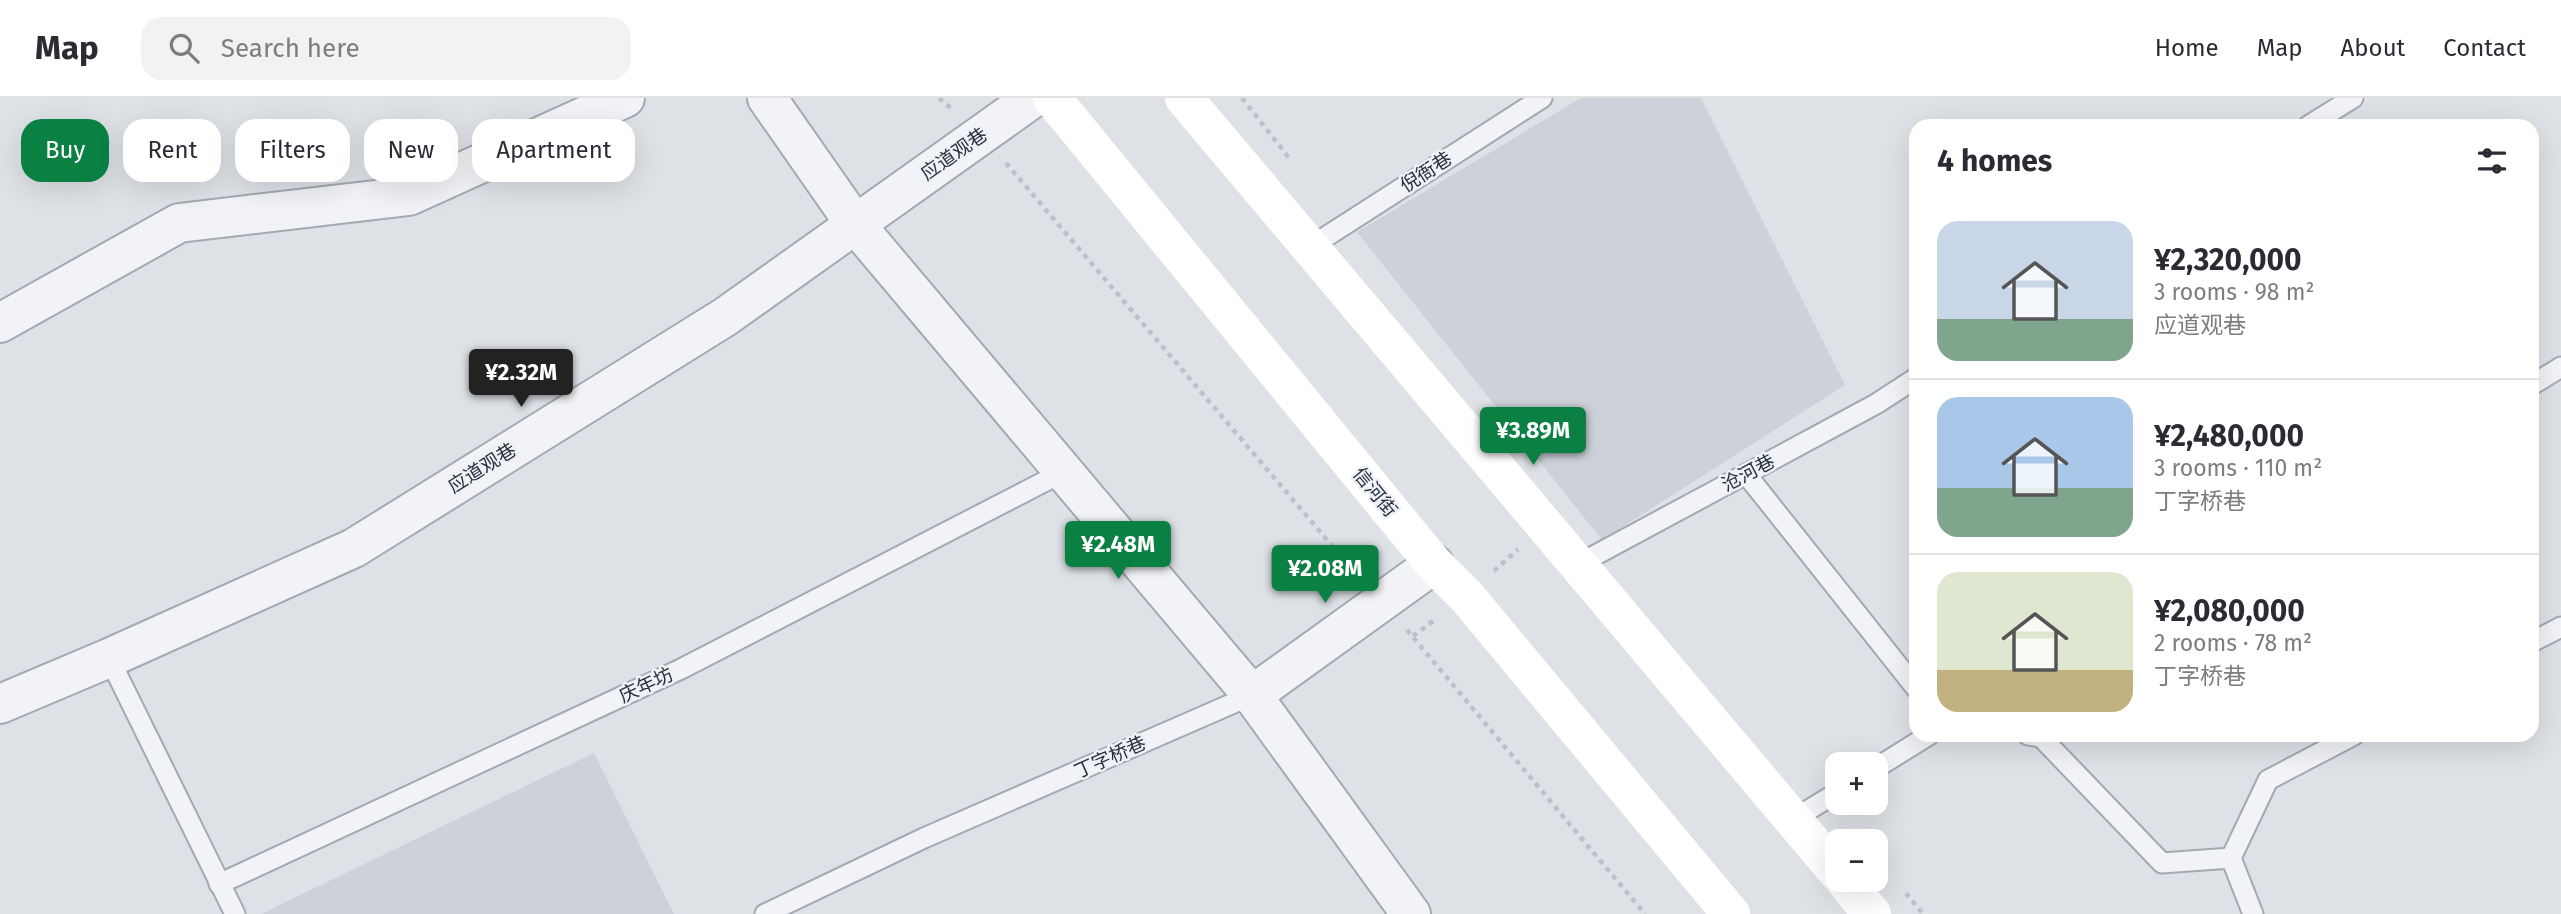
<!DOCTYPE html>
<html lang="en">
<head>
<meta charset="utf-8">
<style>
  body { margin:0; font-family:"Fira Sans","Noto Sans SC",sans-serif; background:#f2f2f3; color:#2b2b33; height:100vh; display:flex; flex-direction:column; font-size:26px; white-space:nowrap }
  * { box-sizing:border-box; margin:0 }
  p { font-size:23px; color:#7c7c81 }
  .icon { flex:none; width:38px; height:38px; fill:none; stroke:currentColor; stroke-width:2; stroke-linecap:round; stroke-linejoin:round }
  .map { position:relative; flex:1; overflow:hidden }
  .side { position:absolute; left:1909px; top:21px; width:630px; height:623px; display:flex; flex-direction:column; background:#fff; border-radius:21px; box-shadow:0 7px 28px #0002 }
  .side>* { flex:none }
  .hud { position:absolute; left:21px; top:21px; width:665px; height:63px; display:flex; gap:14px }
  .controls { position:absolute; left:1825px; top:654px; display:grid; gap:14px }
  .controls a { display:grid; place-items:center; width:63px; height:63px; border-radius:14px; background:#fff; box-shadow:0 7px 28px #0002; font-size:35px }
  .price { position:absolute; translate:-50% -60px; padding:0 16px; border-radius:7px; background:#0b8043; color:#fff; font-size:23px; line-height:46px; filter:drop-shadow(0 2px 4px #0008) }
  .price::after { content:''; position:absolute; left:50%; top:42px; width:21px; height:16px; margin-left:-10px; background:inherit; clip-path:polygon(0 0,100% 0,50% 100%) }
  .price.current { background:#222; color:#fff }
  ul { padding:0; list-style:none }
  li { display:flex; align-items:center; gap:21px; height:175px; padding:0 28px }
  li+li { border-top:2px solid #e1e1e2 }
  li span { display:grid; place-items:center; flex:none; width:196px; height:140px; border-radius:21px; color:#555 }
  li>.icon { margin-inline-start:auto }
  span .icon { width:84px; height:84px; fill:#fffc; stroke-width:1 }
  li b { font-size:30px }
  h2 { display:flex; justify-content:space-between; align-items:center; height:84px; padding:0 28px; font-size:30px }
  .pill { padding:0 24px; border-radius:21px; background:#fff; box-shadow:0 7px 28px #0002; font-size:24px; line-height:63px }
  .pill.current { background:#0b8043; color:#fff }
  header { display:flex; align-items:center; gap:42px; box-sizing:border-box; height:98px; padding:0 35px; background:#fff; border-bottom:2px solid #e1e1e2 }
  header strong { font-size:33px }
  nav { display:flex; gap:38px; margin-inline-start:auto; font-size:24px }
  .search { width:490px; height:63px; background:#f2f2f3; display:flex; align-items:center; gap:18px; box-sizing:border-box; padding:0 24px; border-radius:21px; color:#7c7c81; font-size:26px }
  .map>svg:first-child { display:block }
</style>
</head>
<body>
<header>
<strong>Map</strong>
<div class="search"><svg class="icon" aria-label="search" viewBox="0 0 24 24"><circle cx="10" cy="10" r="6"/><path d="M15 15l6 6"/></svg>Search here</div>
<nav><a>Home</a><a>Map</a><a>About</a><a>Contact</a></nav>
</header>
<div class="map">
<svg width="2561" height="816" viewBox="0 0 2561 816">
  <rect width="100%" height="100%" fill="#dee2e7"/>
  <!-- built -->
  <g fill="#cdd1d9">
    <polygon points="1581,0 1701,0 1845,287 1602,442 1357,134"/>
    <polygon points="594,655 674,816 264,816 263,815"/>
  </g>
  <g fill="none" stroke-linecap="round" stroke-linejoin="round">
    <!-- service casing -->
    <g stroke="#a4a9b1" stroke-width="23">
      <g id="service">
        <polyline points="2308,28 2353,0"/>
        <polyline points="1310,149 1542,0"/>
        <polyline points="2532,287 2561,269"/>
        <polyline points="1746,376 1916,590"/>
        <polyline points="1577,467 1876,306 1916,280"/>
        <polyline points="2532,544 2561,529"/>
        <polyline points="109,560 235,816"/>
        <polyline points="2028,637 2041,639 2162,765 2231,760 2253,816"/>
        <polyline points="1876,670 1929,637"/>
        <polyline points="1792,722 1838,694"/>
        <polyline points="2231,760 2268,682 2354,637"/>
        <polyline points="219,786 681,571 1065,373"/>
        <polyline points="765,816 924,740 1252,597"/>
      </g>
    </g>
    <!-- minor casing -->
    <g stroke="#a4a9b1" stroke-width="42">
      <g id="minor">
        <polyline points="767,0 855,126 1252,597 1411,816"/>
        <polyline points="0,225 179,125 409,98 625,0"/>
        <polyline points="1252,597 1434,466"/>
        <polyline points="0,606 109,560 354,450 725,219 1033,0"/>
      </g>
    </g>
    <!-- path -->
    <g stroke="#bdc0c6" stroke-width="4.5" stroke-dasharray="5 5" stroke-linecap="butt">
      <polyline points="939,0 953,12"/>
      <polyline points="1242,0 1289,60"/>
      <polyline points="1006,65 1357,477"/>
      <polyline points="1494,473 1518,451"/>
      <polyline points="1407,532 1645,816"/>
      <polyline points="1413,538 1436,521"/>
      <polyline points="1906,795 1923,816"/>
    </g>
    <!-- service -->
    <use href="#service" stroke="#f1f3f6" stroke-width="19"/>
    <!-- minor -->
    <use href="#minor" stroke="#f1f3f6" stroke-width="38"/>
    <!-- secondary -->
    <g stroke="#fff" stroke-width="38">
      <polyline points="1052,0 1434,466 1467,499 1731,816"/>
      <polyline points="1184,0 1838,775"/>
      <polyline points="1844,782 1872,816"/>
    </g>
  </g>
  <g text-anchor="middle" dominant-baseline="central" stroke-width="5" stroke-linejoin="round" paint-order="stroke">
    <!-- street labels -->
    <g font-size="19" fill="#28303e" stroke="#eef1f5">
      <text transform="translate(954 56) rotate(-35)">应道观巷</text>
      <text transform="translate(1426 74) rotate(-33)">倪衙巷</text>
      <text transform="translate(482 370) rotate(-32)">应道观巷</text>
      <text transform="translate(1748 375) rotate(-28)">沧河巷</text>
      <text transform="translate(1375 394) rotate(51)">信河街</text>
      <text transform="translate(646 587) rotate(-25)">庆年坊</text>
      <text transform="translate(1110 659) rotate(-24)">丁字桥巷</text>
    </g>
  </g>
</svg>
<div class="controls">
<a>+</a>
<a>−</a>
</div>
<b class="price current" style="left:521px;top:311px">¥2.32M</b>
<b class="price" style="left:1533px;top:369px">¥3.89M</b>
<b class="price" style="left:1118px;top:483px">¥2.48M</b>
<b class="price" style="left:1325px;top:507px">¥2.08M</b>
<div class="hud">
<a class="pill current">Buy</a>
<a class="pill">Rent</a>
<a class="pill">Filters</a>
<a class="pill">New</a>
<a class="pill">Apartment</a>
</div>
<section class="side">
<h2>4 homes<svg class="icon" aria-label="filters" viewBox="0 0 24 24"><path d="M4 7h16M4 17h16"/><circle cx="9" cy="7" r="2"/><circle cx="15" cy="17" r="2"/></svg></h2>
<ul>
<li><span style="background:linear-gradient(#c9d6e8 70%,#7fa58c 0)"><svg class="icon" aria-label="home" viewBox="0 0 24 24"><path d="M3 11l9-7 9 7M6 9v11h12V9"/></svg></span><div><b>¥2,320,000</b><p>3 rooms · 98 m²</p><p>应道观巷</p></div></li>
<li><span style="background:linear-gradient(#a9c7e8 65%,#7fa58c 0)"><svg class="icon" aria-label="home" viewBox="0 0 24 24"><path d="M3 11l9-7 9 7M6 9v11h12V9"/></svg></span><div><b>¥2,480,000</b><p>3 rooms · 110 m²</p><p>丁字桥巷</p></div></li>
<li><span style="background:linear-gradient(#dfe7d0 70%,#c2b280 0)"><svg class="icon" aria-label="home" viewBox="0 0 24 24"><path d="M3 11l9-7 9 7M6 9v11h12V9"/></svg></span><div><b>¥2,080,000</b><p>2 rooms · 78 m²</p><p>丁字桥巷</p></div></li>
</ul>
</section>
</div>
</body>
</html>
